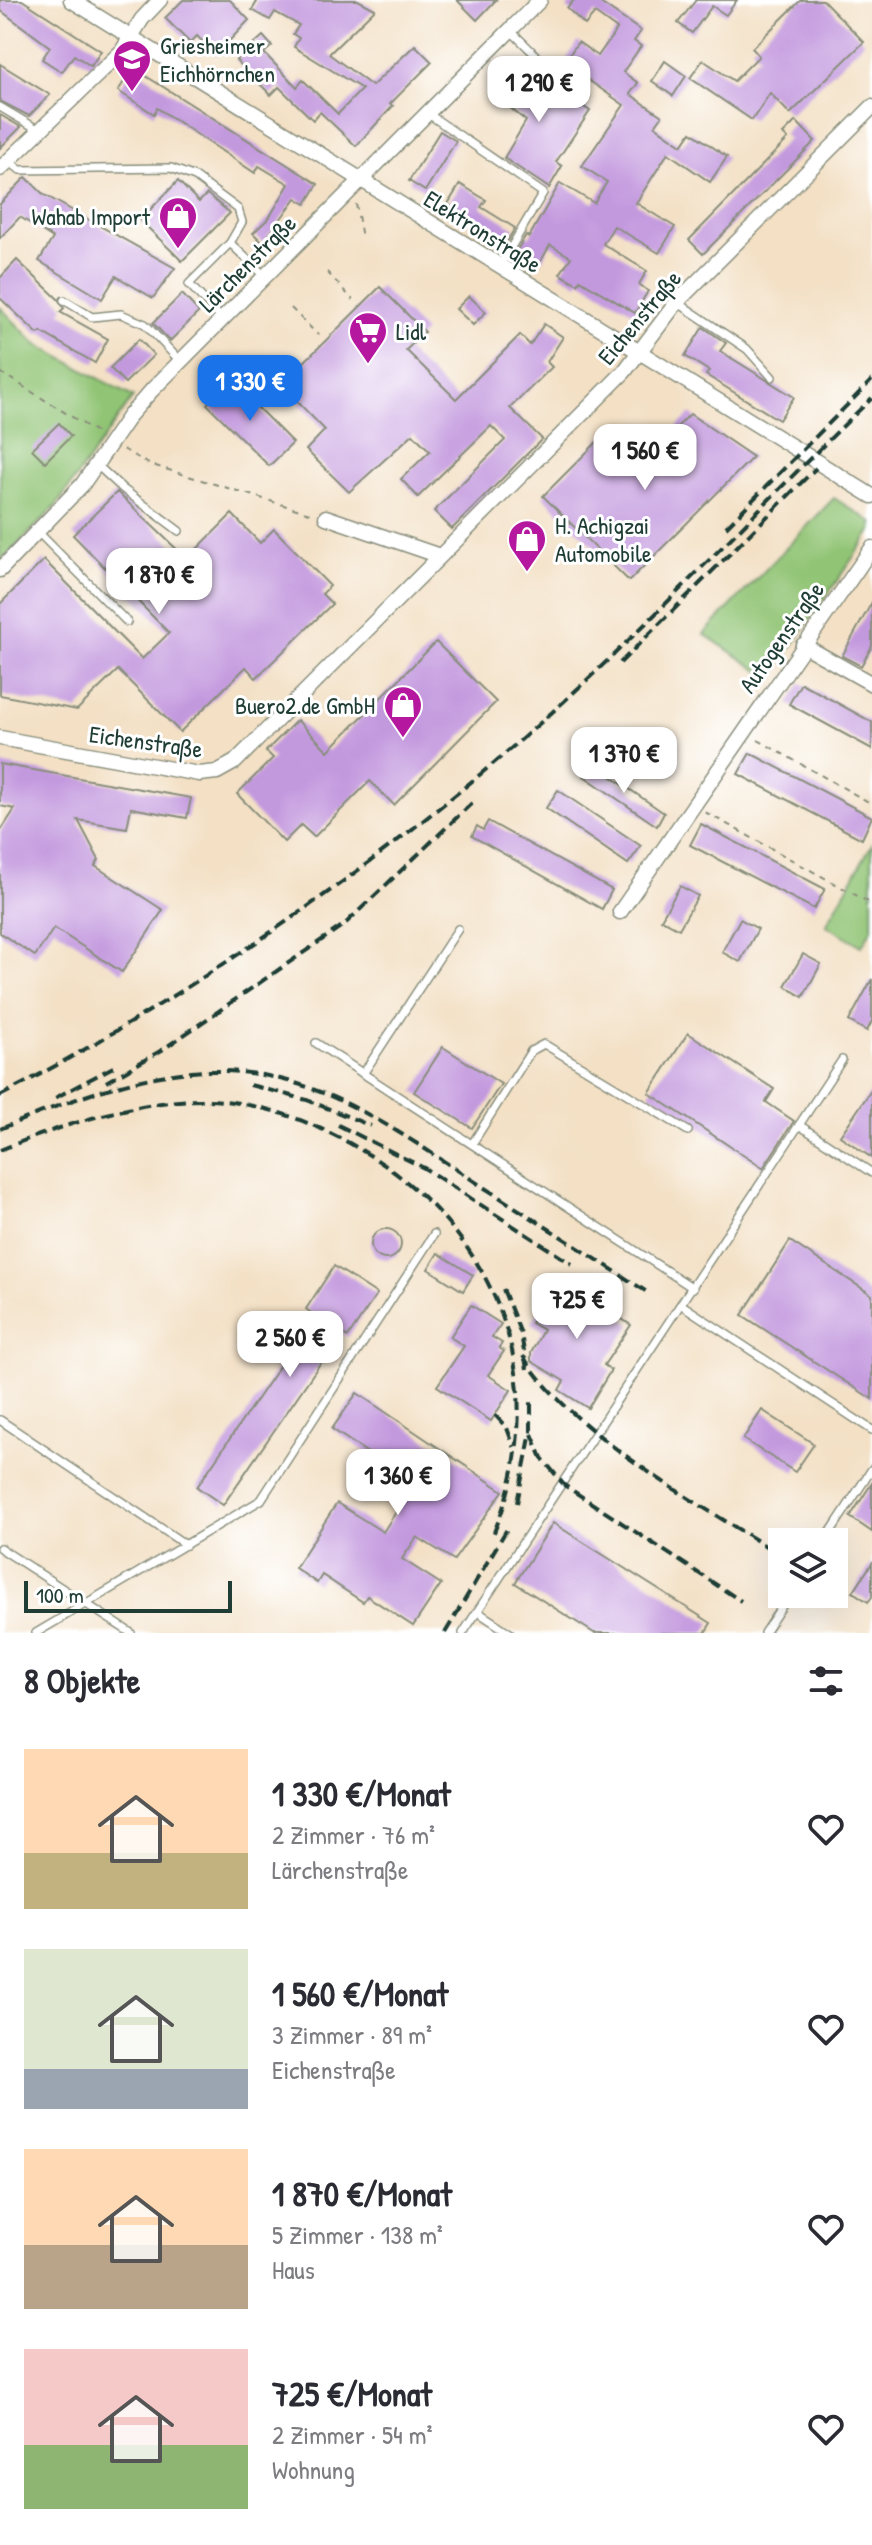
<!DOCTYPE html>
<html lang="de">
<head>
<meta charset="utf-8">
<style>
  body { margin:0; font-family:"Patrick Hand",sans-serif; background:#f7f7f7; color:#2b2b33; height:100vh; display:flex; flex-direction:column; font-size:30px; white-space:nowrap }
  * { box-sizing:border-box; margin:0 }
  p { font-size:26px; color:#7c7c81 }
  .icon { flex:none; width:44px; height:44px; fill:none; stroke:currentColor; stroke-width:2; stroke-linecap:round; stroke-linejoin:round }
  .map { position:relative; height:1633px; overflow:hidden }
  .side { display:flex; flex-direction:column; background:#fff; flex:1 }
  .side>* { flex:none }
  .controls { position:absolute; left:768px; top:1528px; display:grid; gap:16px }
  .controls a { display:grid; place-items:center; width:80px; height:80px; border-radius:0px; background:#fff; box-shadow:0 8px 32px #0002; font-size:40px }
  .scale { position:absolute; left:24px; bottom:20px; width:208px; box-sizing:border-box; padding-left:8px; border:4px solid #1f3d34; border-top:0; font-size:22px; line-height:28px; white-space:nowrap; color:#1f3d34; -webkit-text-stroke:6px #fff; paint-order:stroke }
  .price { position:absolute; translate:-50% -68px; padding:0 18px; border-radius:16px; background:#fff; color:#222; font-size:26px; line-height:52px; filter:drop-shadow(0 2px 4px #0008) }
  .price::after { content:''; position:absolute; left:50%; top:48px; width:24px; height:18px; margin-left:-12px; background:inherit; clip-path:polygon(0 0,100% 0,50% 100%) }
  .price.current { background:#1a73e8; color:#fff }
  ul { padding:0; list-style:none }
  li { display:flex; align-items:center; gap:24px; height:200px; padding:0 24px }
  li span { display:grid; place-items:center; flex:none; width:224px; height:160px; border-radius:0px; color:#555 }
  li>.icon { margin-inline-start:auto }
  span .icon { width:96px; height:96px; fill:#fffc; stroke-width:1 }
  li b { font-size:34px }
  h2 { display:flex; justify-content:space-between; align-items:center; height:96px; padding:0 24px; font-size:34px }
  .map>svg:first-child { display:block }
</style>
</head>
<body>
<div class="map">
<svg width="872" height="1633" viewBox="0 0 872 1633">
  <rect width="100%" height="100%" fill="#fff"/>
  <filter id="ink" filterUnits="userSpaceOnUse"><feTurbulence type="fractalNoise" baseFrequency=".0125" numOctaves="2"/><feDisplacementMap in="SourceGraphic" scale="16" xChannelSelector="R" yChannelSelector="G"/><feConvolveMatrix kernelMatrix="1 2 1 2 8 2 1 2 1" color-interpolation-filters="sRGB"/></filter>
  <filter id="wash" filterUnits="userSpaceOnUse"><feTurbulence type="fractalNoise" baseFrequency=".006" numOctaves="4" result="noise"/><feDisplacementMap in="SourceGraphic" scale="32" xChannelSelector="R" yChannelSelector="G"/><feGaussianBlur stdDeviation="1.8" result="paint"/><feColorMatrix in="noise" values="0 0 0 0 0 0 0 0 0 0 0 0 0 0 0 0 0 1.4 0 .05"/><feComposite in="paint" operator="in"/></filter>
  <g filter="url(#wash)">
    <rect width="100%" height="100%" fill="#f3e0c5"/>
    <!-- green -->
    <g fill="#91c475" stroke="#588054" stroke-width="2">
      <polygon points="0,307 36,344 133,397 56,506 0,562"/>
      <polygon points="834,498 872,522 872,530 770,678 704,634"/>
      <polygon points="872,844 872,928 862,946 826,925"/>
    </g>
    <g id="blocks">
      <!-- building -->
      <g fill="#c399de">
        <polygon points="0,0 22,0 101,51 91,66 74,55 62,72 42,59 50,47 0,10"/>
        <polygon points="183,0 230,0 249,20 216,55 197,36 190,43 165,18"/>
        <polygon points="254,0 358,0 375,9 329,54 372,86 415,45 432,62 390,104 393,106 356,146 320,112 313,120 279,87 271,95 236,60 263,36 272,46 264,53 297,87 303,80 338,114 362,89 294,47 299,38 293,34 299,25 275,12 270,20 252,10 257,2"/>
        <polygon points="457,0 496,0 477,20"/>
        <polygon points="574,0 596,0 641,31 634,41 641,46 623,72 638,83 630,94 662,116 655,126 682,145 691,132 727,157 710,182 668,153 636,203 675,227 659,253 614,226 603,244 647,271 639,284 648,291 635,313 580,280 578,284 560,274 571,257 550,245 540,263 517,250 526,235 529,237 560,183 594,203 607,182 582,166 624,105 564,63 578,42 598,56 617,29 595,13 585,25 567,8"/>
        <polygon points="696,0 737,0 726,15 712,6 692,33 678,23"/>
        <polygon points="801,0 823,0 864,42 790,114 770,93 752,120 690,78 703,60 734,81 759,56 752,48"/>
        <polygon points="665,61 686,76 673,96 652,81"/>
        <polygon points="0,64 50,95 29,116 0,101"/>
        <polygon points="508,67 528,80 533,74 590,111 556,162 562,166 549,188 504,158 526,121 492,93"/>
        <polygon points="133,68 318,184 306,204 296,198 263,243 253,233 269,218 289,184 259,166 255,173 157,108 154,114 118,91"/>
        <polygon points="0,115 21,127 0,148"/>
        <polygon points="796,121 815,141 703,254 689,240 788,139 783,134"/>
        <polygon points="440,131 456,141 425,191 409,181"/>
        <polygon points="26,177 43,194 175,268 153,298 116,276 102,299 39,261 53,238 20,217 0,238 0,204"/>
        <polygon points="178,181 199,202 207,194 230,213 182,261 140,220"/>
        <polygon points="460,184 486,200 481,207 515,228 506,243 501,244 470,225 473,220 448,204"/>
        <polygon points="17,260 58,299 64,308 60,312 108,339 95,363 41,332 38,334 0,298 0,278"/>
        <polygon points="380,287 425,332 406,350 456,399 520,335 530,345 544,324 563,337 547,362 552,367 510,408 542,439 452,529 434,511 505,440 491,426 418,497 401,479 430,451 413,434 349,492 306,450 325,430 286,390 303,373 298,368"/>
        <polygon points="182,294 199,312 170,341 153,323"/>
        <polygon points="469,296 486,312 473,325 456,309"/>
        <polygon points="703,327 726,343 720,351 794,397 779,420 706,375 709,371 685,356"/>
        <polygon points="139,339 154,355 125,383 110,368"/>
        <polygon points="230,380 293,443 269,466 207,404"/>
        <polygon points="690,414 753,457 629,581 543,496 602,437 635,469"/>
        <polygon points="59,423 71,436 45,462 32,449"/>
        <polygon points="117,492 187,559 232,514 260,543 274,529 330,586 322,594 332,604 256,678 246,667 180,732 118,670 77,710 0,695 0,604 44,560 142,659 169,633 73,535"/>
        <polygon points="872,602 872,646 861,666 842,656"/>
        <polygon points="436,642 496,702 394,805 370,781 314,837 301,825 284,842 237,794 273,758 266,751 297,720 328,751"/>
        <polygon points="801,683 872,722 872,749 789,704"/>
        <polygon points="750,753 872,817 862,839 738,774"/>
        <polygon points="0,764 191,798 187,818 131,808 127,828 78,820 99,860 95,866 163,910 122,972 54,928 35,956 0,933 0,832 15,809 0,806"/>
        <polygon points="593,764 664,813 657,826 584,776"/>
        <polygon points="558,790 641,846 628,864 546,808"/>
        <polygon points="488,821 612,890 602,909 472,836 477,826 483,830"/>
        <polygon points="701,824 825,889 814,909 690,845"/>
        <polygon points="680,886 698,896 679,929 661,919"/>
        <polygon points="740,919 758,929 740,962 722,952"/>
        <polygon points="803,954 821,964 803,997 785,986"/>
        <polygon points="872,979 872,1021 867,1031 849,1021"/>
        <polygon points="688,1033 774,1089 766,1102 794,1121 763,1168 649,1093"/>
        <polygon points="443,1047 501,1084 472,1128 414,1092"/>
        <polygon points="872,1089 872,1158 840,1136"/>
        <circle cx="386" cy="1244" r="15"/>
        <polygon points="790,1241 872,1295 872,1399 742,1315"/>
        <polygon points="438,1253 473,1275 463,1291 428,1269"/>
        <polygon points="334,1266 377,1294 348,1337 341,1333 223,1505 197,1487 314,1315 306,1309"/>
        <polygon points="560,1279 631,1325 604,1365 611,1370 588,1408 559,1390 564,1381 531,1361 531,1353 543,1330 531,1323"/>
        <polygon points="471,1305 501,1324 492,1337 502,1343 499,1348 504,1351 488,1375 511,1390 491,1421 437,1386 464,1346 450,1337"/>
        <polygon points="357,1393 503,1491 454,1560 417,1537 402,1559 441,1584 413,1626 367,1596 363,1602 322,1575 317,1583 295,1568 337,1503 383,1532 414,1484 332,1429"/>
        <polygon points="762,1410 814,1444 795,1472 743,1439"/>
        <polygon points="872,1483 872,1532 850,1517"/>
        <polygon points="553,1523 711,1623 705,1633 594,1633 515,1583"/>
        <polygon points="872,1563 872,1597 868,1602 853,1592"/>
      </g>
    </g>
  </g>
  <g filter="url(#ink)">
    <use href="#blocks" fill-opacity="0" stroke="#898e7c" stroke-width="2"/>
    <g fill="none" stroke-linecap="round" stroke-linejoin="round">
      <!-- lane casing -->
      <g stroke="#898e7c" stroke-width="10">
        <g id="lane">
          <polyline points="510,30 554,73 586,96"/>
          <polyline points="0,107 39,130"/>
          <polyline points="427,113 543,193 500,266"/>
          <polyline points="9,161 20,170 171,168 195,177 238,209 242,222 230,243 265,276"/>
          <polyline points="64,300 92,317 121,314 145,324 180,361"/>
          <polyline points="677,302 747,349 772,377"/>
          <polyline points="222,319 189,284 230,243"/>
          <polyline points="97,465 123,489 179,531"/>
          <polyline points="38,532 127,622"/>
          <polyline points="316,1043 693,1288"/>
          <polyline points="363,1074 458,929"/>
          <polyline points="799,1125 872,1173"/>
          <polyline points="472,1144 531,1051 544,1044 688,1131"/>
          <polyline points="682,1305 872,1430"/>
          <polyline points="0,1420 186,1545"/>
          <polyline points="824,1542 872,1469"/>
          <polyline points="0,1548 131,1633"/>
          <polyline points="478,1612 510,1633"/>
          <polyline points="36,1633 261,1500 434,1234"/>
          <polyline points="463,1633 842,1060"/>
          <polyline points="764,1633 790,1594"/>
        </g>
      </g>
      <!-- street casing -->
      <g stroke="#898e7c" stroke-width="17">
        <g id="street">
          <polyline points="71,0 872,496"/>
          <polyline points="0,169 122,51 142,19 160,0"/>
          <polyline points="326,517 440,556"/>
          <polyline points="0,570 82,485 130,415 152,390 540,0"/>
          <polyline points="803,645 872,684"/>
          <polyline points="0,738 199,774 217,772 235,762 624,372 677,302 872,107"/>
          <polyline points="620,912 872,548"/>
        </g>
      </g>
      <!-- path -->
      <g stroke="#898e7c" stroke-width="2" stroke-dasharray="6 6" stroke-linecap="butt">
        <polyline points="356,204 362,238"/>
        <polyline points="327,272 353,300"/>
        <polyline points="291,308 318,335"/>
        <polyline points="0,372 101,435"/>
        <polyline points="123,449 149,464 313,514"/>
        <polyline points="758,740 872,804"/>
        <polyline points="705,812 872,904"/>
      </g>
      <!-- lane -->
      <use href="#lane" stroke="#fff" stroke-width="7"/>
      <!-- street -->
      <use href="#street" stroke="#fff" stroke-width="14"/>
      <!-- rail -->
      <g stroke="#1f3d34" stroke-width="4" stroke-dasharray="12 6" stroke-linecap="butt">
        <polyline points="726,527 872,380"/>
        <polyline points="620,663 816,468"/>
        <polyline points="106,1082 162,1050 345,924 472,803"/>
        <polyline points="250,1085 307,1100 371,1126"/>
        <path d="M0,1096C193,994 386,861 549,715C661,614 763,502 872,398"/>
        <polyline points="55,1098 115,1066"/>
        <polyline points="338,1125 424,1168 572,1264"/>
        <path d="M0,1129C66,1102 136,1073 209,1071C313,1068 394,1129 477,1183C535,1220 593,1257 650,1294"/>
        <path d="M0,1150C65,1124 154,1094 224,1101C276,1107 327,1128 371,1156C503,1241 555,1391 492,1537"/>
        <polyline points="503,1289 521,1334 527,1369"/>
        <path d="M523,1356C574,1436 700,1504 780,1555"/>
        <polyline points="495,1415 507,1428 514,1447"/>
        <polyline points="532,1434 542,1458 564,1485 741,1601"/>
        <polyline points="517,1503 531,1432 531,1400"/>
        <polyline points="445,1633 507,1529"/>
      </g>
    </g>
  </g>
  <!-- icons -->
  <defs>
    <g id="school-pin" transform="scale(2)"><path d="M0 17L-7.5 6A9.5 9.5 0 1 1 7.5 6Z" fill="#b5179e" stroke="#fff"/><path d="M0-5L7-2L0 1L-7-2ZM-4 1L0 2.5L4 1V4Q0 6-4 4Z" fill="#fff"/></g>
    <g id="shop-pin" transform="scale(2)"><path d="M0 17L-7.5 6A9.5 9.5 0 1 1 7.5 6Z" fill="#b5179e" stroke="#fff"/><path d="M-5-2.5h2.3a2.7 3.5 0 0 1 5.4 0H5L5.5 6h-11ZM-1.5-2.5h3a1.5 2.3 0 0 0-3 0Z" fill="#fff"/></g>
    <g id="supermarket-pin" transform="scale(2)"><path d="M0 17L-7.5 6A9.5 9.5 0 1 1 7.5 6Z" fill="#b5179e" stroke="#fff"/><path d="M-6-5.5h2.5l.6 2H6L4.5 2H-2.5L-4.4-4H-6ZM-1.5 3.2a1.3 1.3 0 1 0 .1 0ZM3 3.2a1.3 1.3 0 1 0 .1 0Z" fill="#fff"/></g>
  </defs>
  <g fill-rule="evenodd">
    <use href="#school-pin" x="132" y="59"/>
    <use href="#shop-pin" x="178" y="216"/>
    <use href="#supermarket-pin" x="368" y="331"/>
    <use href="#shop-pin" x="527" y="539"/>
    <use href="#shop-pin" x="403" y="705"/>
  </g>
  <g text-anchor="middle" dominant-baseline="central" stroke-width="6" stroke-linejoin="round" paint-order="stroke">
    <!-- poi labels -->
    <g font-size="24" fill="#1f3d34" stroke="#fff" text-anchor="start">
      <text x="160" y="45">Griesheimer<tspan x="160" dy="28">Eichhörnchen</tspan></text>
      <text x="150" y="216" text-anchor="end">Wahab Import</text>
      <text x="396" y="331">Lidl</text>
      <text x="555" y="525">H. Achigzai<tspan x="555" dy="28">Automobile</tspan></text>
      <text x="375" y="705" text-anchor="end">Buero2.de GmbH</text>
    </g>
    <!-- street labels -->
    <g font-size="24" fill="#1f3d34" stroke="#fff">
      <text transform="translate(483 231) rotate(32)">Elektronstraße</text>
      <text transform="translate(247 263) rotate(-45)">Lärchenstraße</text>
      <text transform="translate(639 317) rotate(-50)">Eichenstraße</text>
      <text transform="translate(781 637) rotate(-55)">Autogenstraße</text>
      <text transform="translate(146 741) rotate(8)">Eichenstraße</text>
    </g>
  </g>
</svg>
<div class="controls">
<a><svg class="icon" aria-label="layers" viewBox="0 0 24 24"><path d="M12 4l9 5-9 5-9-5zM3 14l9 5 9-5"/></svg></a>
</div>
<div class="scale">100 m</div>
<b class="price" style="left:539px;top:124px">1 290 €</b>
<b class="price current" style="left:250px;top:423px">1 330 €</b>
<b class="price" style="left:645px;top:492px">1 560 €</b>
<b class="price" style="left:159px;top:616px">1 870 €</b>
<b class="price" style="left:624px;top:795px">1 370 €</b>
<b class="price" style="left:577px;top:1341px">725 €</b>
<b class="price" style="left:290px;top:1379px">2 560 €</b>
<b class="price" style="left:398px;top:1517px">1 360 €</b>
</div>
<section class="side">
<h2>8 Objekte<svg class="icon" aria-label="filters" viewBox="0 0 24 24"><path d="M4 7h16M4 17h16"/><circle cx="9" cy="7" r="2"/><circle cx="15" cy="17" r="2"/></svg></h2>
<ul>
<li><span style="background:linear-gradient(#ffd9b3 65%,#c2b280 0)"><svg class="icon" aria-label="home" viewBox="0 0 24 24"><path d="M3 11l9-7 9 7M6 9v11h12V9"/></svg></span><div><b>1 330 €/Monat</b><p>2 Zimmer · 76 m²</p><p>Lärchenstraße</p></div><svg class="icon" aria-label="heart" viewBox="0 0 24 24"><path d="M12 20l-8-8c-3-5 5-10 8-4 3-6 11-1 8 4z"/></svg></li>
<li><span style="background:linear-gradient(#dfe7d0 75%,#9aa5b1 0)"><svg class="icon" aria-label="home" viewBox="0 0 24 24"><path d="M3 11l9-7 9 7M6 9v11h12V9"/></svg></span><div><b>1 560 €/Monat</b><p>3 Zimmer · 89 m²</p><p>Eichenstraße</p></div><svg class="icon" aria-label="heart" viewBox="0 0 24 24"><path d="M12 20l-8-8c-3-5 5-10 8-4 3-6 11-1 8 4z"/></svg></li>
<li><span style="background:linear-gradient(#ffd9b3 60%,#b9a48a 0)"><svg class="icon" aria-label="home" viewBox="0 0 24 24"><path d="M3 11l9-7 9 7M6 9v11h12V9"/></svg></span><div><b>1 870 €/Monat</b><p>5 Zimmer · 138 m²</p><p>Haus</p></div><svg class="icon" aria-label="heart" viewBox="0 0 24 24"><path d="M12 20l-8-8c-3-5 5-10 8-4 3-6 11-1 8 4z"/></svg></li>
<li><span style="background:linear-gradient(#f6c9c9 60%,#8fb573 0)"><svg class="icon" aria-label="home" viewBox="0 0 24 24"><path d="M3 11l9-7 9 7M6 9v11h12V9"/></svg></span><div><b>725 €/Monat</b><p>2 Zimmer · 54 m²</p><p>Wohnung</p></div><svg class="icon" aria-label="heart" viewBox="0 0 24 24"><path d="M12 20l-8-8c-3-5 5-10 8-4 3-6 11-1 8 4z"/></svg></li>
</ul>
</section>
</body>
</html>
